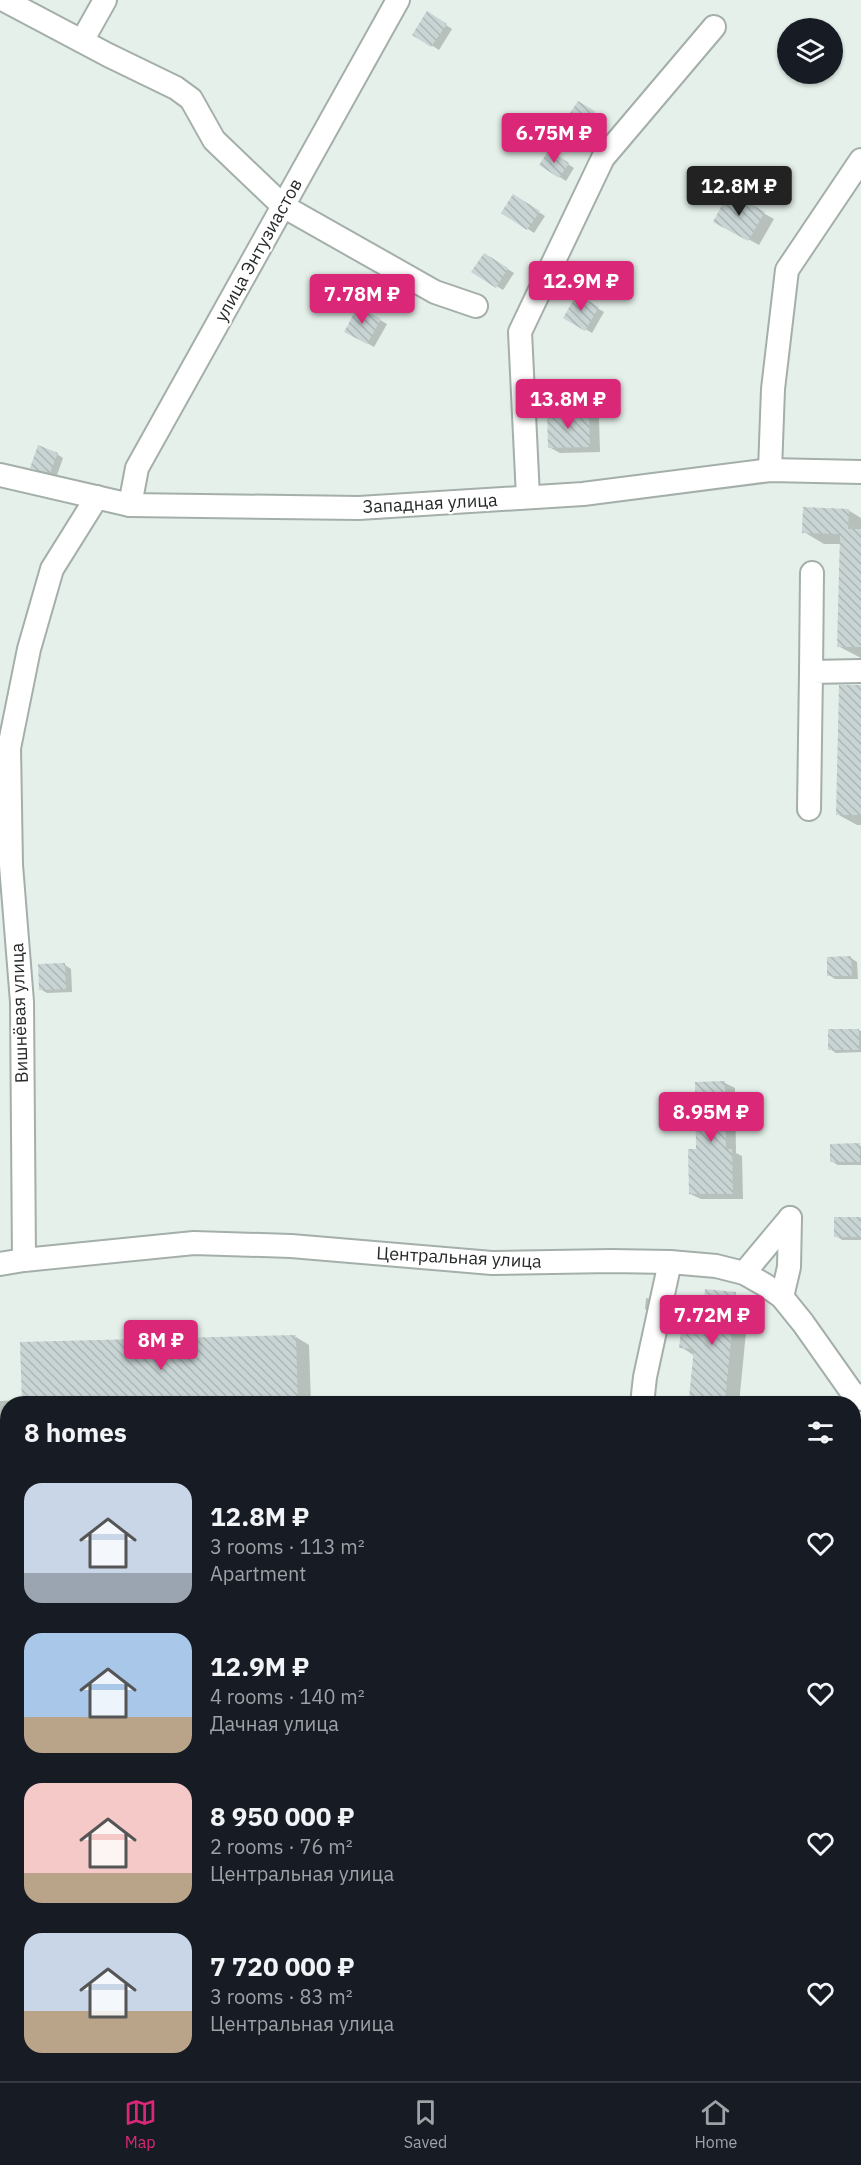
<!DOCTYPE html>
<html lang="en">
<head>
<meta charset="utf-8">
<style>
  body { margin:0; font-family:"IBM Plex Sans",sans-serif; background:#242831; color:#f1f3f6; height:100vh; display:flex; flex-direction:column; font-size:22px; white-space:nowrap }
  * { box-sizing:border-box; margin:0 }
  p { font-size:20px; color:#9ea1a6 }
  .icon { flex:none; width:33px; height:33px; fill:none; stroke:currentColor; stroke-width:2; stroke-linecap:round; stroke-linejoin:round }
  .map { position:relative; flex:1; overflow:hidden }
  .details { position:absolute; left:0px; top:1396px; width:861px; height:686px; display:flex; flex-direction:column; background:#171b24; border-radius:24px 24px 0 0; box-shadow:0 2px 4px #0004 }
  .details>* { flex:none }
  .tools { position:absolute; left:777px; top:18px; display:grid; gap:12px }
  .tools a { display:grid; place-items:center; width:66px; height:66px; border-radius:50%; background:#171b24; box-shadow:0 2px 4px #0004; font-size:30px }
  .price { position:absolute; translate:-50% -51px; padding:0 14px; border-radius:6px; background:#db2777; color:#fff; font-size:20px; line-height:39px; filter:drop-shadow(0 2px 3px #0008) }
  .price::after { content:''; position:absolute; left:50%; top:36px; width:18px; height:14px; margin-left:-9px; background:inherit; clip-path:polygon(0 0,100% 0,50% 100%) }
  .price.on { background:#222; color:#fff }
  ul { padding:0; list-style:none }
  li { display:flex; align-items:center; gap:18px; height:150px; padding:0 24px }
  li span { display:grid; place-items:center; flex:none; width:168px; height:120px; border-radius:18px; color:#555 }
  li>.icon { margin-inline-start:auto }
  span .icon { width:72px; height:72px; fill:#fffc; stroke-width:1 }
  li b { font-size:26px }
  h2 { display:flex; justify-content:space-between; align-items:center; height:72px; padding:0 24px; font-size:26px }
  .menu { display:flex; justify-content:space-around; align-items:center; height:84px; border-top:2px solid #363941; background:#171b24; font-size:16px; color:#9ea1a6 }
  .menu a { display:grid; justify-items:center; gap:3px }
  .menu .on { color:#db2777 }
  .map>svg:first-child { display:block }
</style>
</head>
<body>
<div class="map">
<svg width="861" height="2081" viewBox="0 0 861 2081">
  <defs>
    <pattern id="building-back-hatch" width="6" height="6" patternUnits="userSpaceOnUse" patternTransform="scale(1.5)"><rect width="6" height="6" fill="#c8d5d4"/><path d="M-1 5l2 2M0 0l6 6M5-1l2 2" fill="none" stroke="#acb7b6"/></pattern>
  </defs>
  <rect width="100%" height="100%" fill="#e5f0ea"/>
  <!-- shadow -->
  <g fill="#0003">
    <polygon points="428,13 452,29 439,50 414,34"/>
    <polygon points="585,106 600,116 593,126 572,113"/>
    <polygon points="549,152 574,168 566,181 541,165"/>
    <polygon points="730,194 774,219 759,245 715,221"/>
    <polygon points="520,200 545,216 534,233 503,212"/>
    <polygon points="485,255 514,273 503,290 474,272"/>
    <polygon points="577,296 604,312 592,333 565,317"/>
    <polygon points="359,308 387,324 374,347 346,331"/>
    <polygon points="589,412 599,418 600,452 560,453 549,447"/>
    <polygon points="57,454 63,458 57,475 38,471 32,467"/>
    <polygon points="848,510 861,518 861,658 838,646 841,544 824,544 804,532"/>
    <polygon points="861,685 861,825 857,825 837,814 841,686"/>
    <polygon points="851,958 857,962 858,979 835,979 829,975"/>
    <polygon points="65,965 71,969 72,992 47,993 40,989"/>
    <polygon points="859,1030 861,1031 861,1052 836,1053 830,1049"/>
    <polygon points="697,1083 725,1083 735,1088 736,1153 742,1156 743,1199 701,1199 690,1194 698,1151"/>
    <polygon points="859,1145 861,1146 861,1165 838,1165 831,1161"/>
    <polygon points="861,1218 861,1240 842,1240 836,1236"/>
    <polygon points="735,1294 749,1301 739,1404 704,1404 691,1396 695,1356 681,1347 702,1335"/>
    <polygon points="646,1298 651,1299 648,1311 645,1309"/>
    <polygon points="296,1337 309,1345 311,1404 8,1404 8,1427 0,1427 0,1401 23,1400 22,1344"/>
    <rect x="0" y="1599" width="8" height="55"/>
    <polygon points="0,1755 8,1755 8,1848 0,1849"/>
    <polygon points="861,1830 861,1862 856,1859 854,1850 854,1832"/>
    <polygon points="0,1894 4,1896 4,1915 0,1915"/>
  </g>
  <!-- building -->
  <g fill="url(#building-back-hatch)">
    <polygon points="427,11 447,24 431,47 412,35"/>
    <polygon points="578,101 595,111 586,124 570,113"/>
    <polygon points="549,150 569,163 559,178 539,165"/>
    <polygon points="729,192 765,212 748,241 713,222"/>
    <polygon points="513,194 540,211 527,230 501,213"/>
    <polygon points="484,253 508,268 496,288 471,272"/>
    <polygon points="577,294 599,307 585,331 563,318"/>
    <polygon points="358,306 381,319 367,344 344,332"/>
    <polygon points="589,411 590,447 548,448 547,412"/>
    <polygon points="38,445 58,453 50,473 30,468"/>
    <polygon points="803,507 849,509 848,529 861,529 861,647 837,647 840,534 802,533"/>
    <polygon points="839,685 861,685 861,815 836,815"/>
    <polygon points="851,956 852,976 827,976 827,957"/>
    <polygon points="65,963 66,989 39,990 38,964"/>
    <rect x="828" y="1029" width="31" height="21"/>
    <polygon points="725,1081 726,1149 732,1149 733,1194 689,1194 688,1149 696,1149 695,1082"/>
    <polygon points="860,1143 860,1162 830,1162 830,1144"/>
    <rect x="834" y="1217" width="27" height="20"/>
    <polygon points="705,1289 736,1292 725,1400 689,1397 694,1349 679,1348 681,1332 700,1334"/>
    <polygon points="296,1335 298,1404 22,1404 20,1342"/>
  </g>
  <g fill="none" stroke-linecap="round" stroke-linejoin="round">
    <!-- minor casing -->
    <g stroke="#a5afa9" stroke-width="26">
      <g id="minor">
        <polyline points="4,0 108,55 176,88 191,99 214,140 283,206 435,292 476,306"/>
        <polyline points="82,41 105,0"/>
        <polyline points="770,470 773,389 787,270 861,160"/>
        <polyline points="0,475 130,505 359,508 583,494 770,470 861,472"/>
        <polyline points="528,497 520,332 603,158 714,27"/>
        <polyline points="130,505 137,468 398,0"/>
        <polyline points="811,672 812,573"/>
        <polyline points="809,809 811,672 861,671"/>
        <polyline points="24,1260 22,1002 11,865 9,748 29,649 52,569 97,497"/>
        <polyline points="0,1264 24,1260 194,1243 291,1246 492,1263 611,1261 670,1262 716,1266 744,1273 765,1285 782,1297 803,1323 851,1391 861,1399"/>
        <polyline points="744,1273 790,1218"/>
        <polyline points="782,1297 789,1267 790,1218"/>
        <polyline points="642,1404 645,1377 670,1262"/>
        <polyline points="854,1540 861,1510"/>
        <polyline points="854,1649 861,1651"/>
        <polyline points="0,1673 8,1673"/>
        <polyline points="854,1676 861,1685"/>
        <polyline points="0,1740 8,1740"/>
        <polyline points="854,1910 861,1915"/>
        <polyline points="252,2081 255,2074"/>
        <polyline points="671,2081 674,2074"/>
      </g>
    </g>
    <!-- minor -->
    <use href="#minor" stroke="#fff" stroke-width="22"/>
  </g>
  <g text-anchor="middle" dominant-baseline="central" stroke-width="4.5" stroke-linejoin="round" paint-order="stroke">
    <!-- street labels -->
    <g font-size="18" fill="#272b28" stroke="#fff">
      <text transform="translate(258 250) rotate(-61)">улица Энтузиастов</text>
      <text transform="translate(430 503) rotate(-3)">Западная улица</text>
      <text transform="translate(19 1013) rotate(-92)">Вишнёвая улица</text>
      <text transform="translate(459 1257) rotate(3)">Центральная улица</text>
    </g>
  </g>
</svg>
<div class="tools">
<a><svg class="icon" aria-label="layers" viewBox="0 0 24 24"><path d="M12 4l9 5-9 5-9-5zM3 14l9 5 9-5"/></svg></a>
</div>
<b class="price" style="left:554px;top:164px">6.75M ₽</b>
<b class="price on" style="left:739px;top:217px">12.8M ₽</b>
<b class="price" style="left:581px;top:312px">12.9M ₽</b>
<b class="price" style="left:362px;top:325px">7.78M ₽</b>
<b class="price" style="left:568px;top:430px">13.8M ₽</b>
<b class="price" style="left:711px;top:1143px">8.95M ₽</b>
<b class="price" style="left:712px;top:1346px">7.72M ₽</b>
<b class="price" style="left:161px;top:1371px">8M ₽</b>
<section class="details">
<h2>8 homes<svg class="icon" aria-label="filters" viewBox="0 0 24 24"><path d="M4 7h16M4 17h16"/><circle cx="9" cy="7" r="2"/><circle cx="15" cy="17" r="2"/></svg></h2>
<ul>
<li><span style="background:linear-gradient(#c9d6e8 75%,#9aa5b1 0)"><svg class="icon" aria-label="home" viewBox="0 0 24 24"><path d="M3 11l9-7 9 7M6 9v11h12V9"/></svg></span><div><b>12.8M ₽</b><p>3 rooms · 113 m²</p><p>Apartment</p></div><svg class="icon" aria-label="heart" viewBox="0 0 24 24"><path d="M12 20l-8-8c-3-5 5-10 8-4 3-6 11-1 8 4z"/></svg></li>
<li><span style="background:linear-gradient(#a9c7e8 70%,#b9a48a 0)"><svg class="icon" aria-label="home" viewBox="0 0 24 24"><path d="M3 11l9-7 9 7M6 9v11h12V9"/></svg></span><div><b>12.9M ₽</b><p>4 rooms · 140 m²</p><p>Дачная улица</p></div><svg class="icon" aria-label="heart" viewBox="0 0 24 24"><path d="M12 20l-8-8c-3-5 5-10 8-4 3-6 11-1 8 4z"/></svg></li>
<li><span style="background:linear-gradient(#f6c9c9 75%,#b9a48a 0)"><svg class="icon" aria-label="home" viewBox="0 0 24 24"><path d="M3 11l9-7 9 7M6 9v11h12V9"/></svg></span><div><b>8 950 000 ₽</b><p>2 rooms · 76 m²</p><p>Центральная улица</p></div><svg class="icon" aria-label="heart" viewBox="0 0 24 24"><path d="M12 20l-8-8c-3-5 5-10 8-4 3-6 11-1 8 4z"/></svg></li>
<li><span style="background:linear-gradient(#c9d6e8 65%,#b9a48a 0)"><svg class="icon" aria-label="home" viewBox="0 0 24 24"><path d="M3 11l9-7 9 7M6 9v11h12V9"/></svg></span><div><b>7 720 000 ₽</b><p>3 rooms · 83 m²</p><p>Центральная улица</p></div><svg class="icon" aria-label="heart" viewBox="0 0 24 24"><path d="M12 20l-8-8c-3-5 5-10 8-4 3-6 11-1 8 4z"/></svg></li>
</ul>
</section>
</div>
<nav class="menu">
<a class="on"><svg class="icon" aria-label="map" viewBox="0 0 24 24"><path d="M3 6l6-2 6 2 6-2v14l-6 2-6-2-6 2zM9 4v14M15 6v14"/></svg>Map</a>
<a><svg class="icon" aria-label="saved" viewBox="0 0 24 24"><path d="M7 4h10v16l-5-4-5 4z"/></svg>Saved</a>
<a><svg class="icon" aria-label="home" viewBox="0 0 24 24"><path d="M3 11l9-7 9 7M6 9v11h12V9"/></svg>Home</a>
</nav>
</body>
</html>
